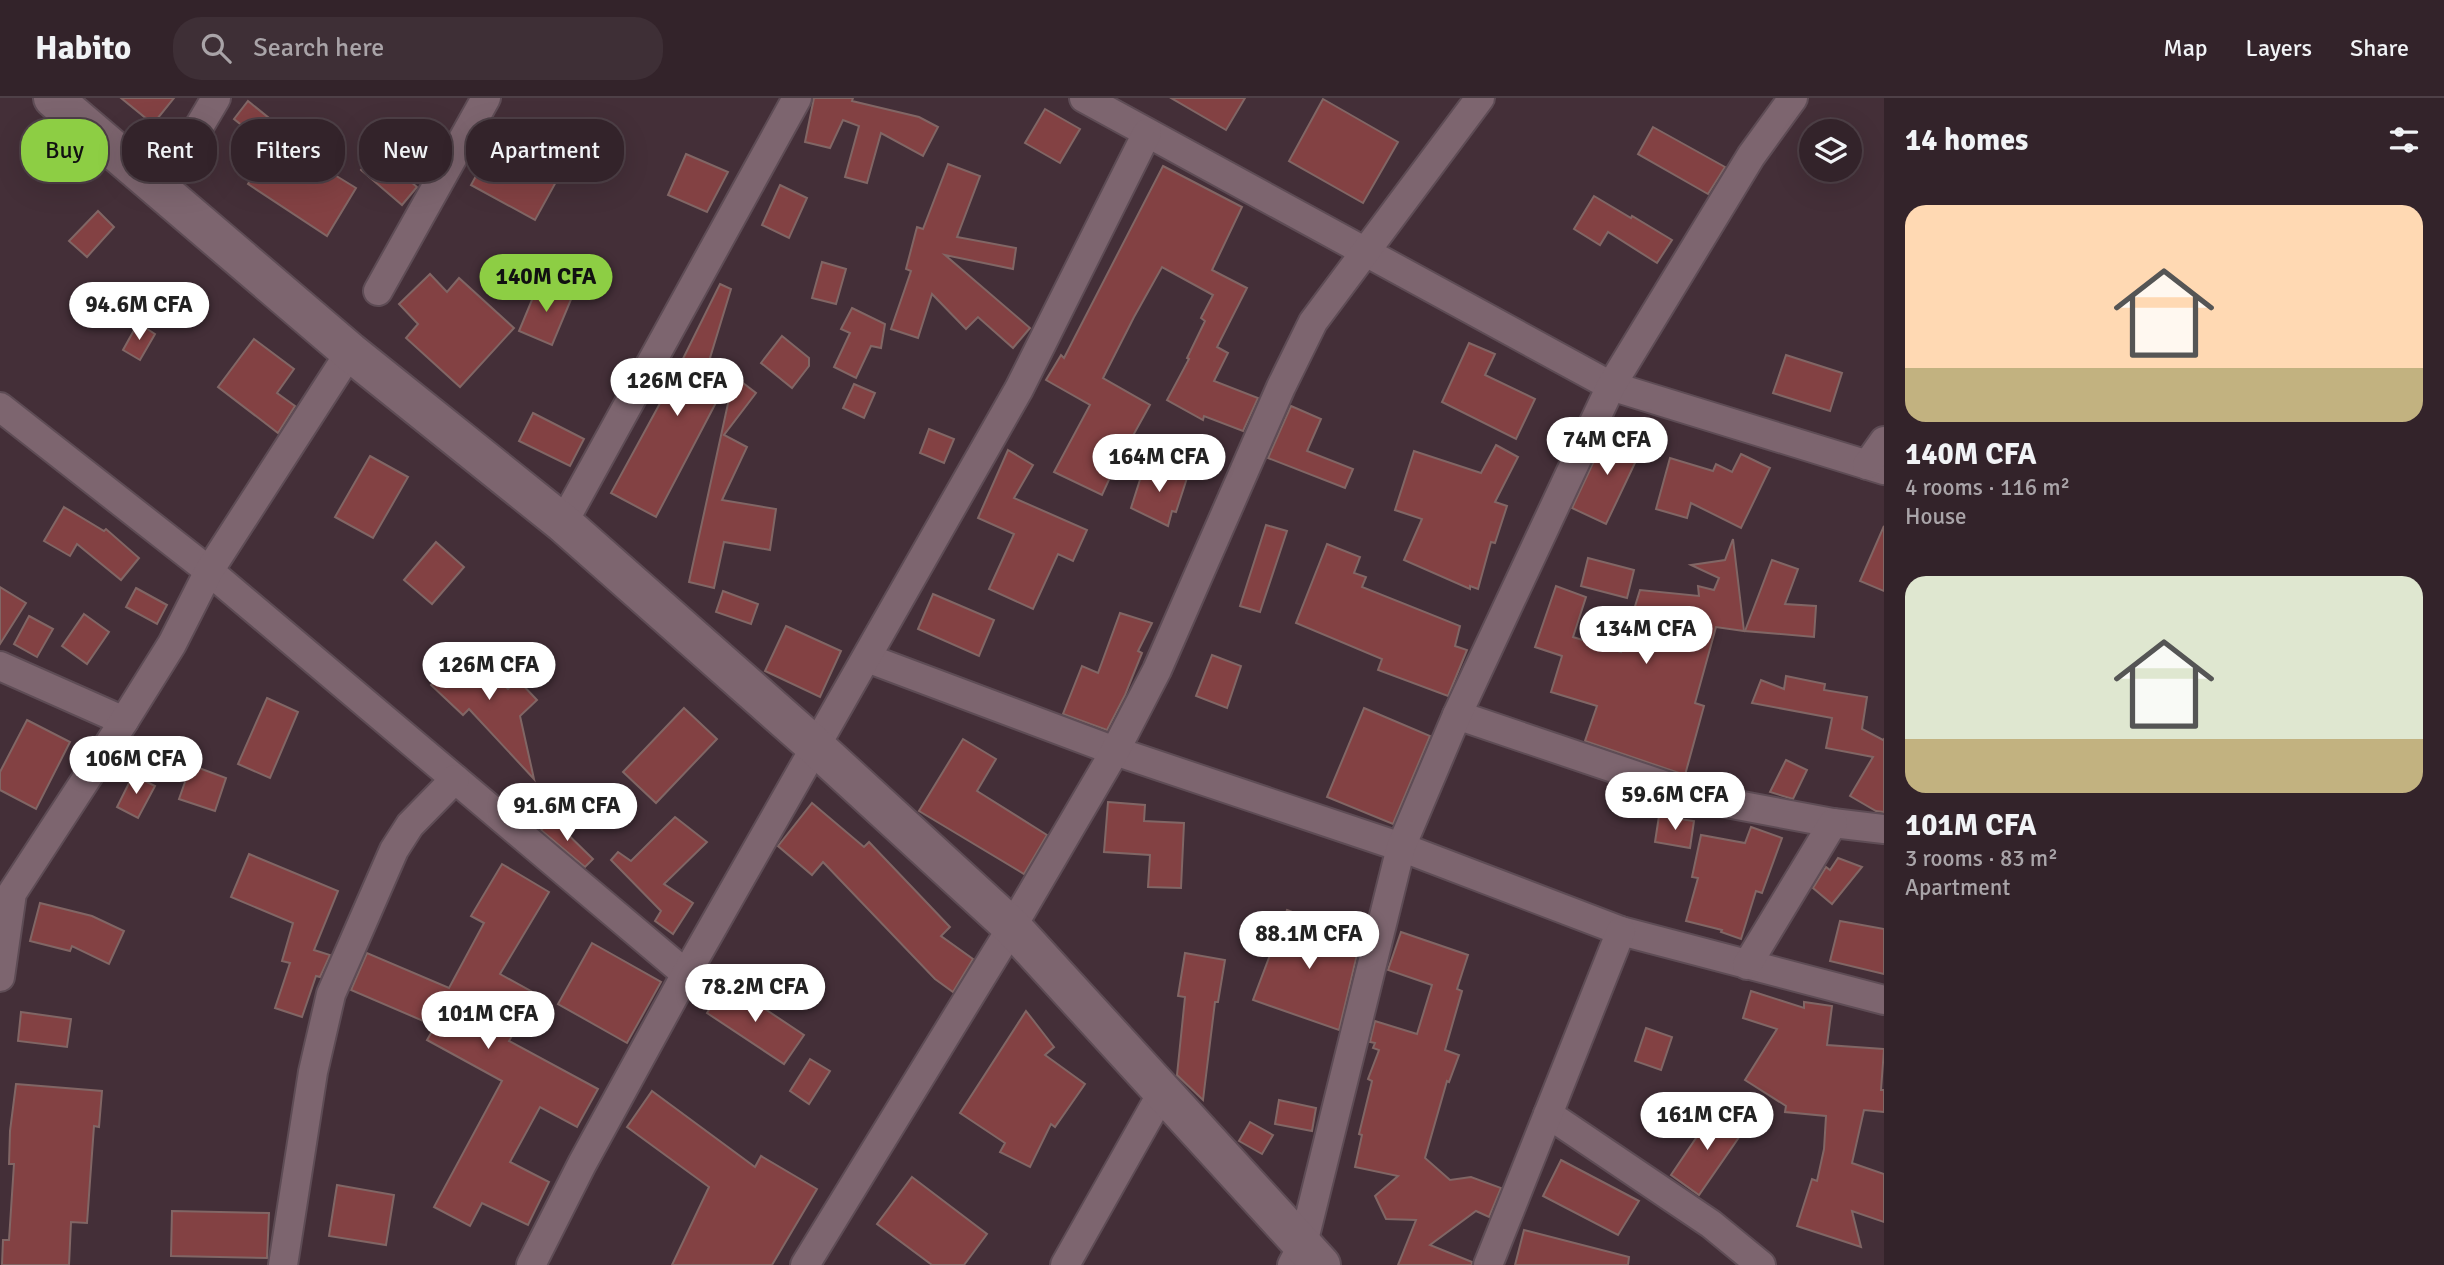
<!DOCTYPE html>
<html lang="en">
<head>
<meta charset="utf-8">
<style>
  body { margin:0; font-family:Signika,sans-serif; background:#3e2f36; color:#f1f3f6; height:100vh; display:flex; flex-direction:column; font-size:26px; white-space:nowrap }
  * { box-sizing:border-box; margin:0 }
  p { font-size:23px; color:#a9a4a8 }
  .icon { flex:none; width:38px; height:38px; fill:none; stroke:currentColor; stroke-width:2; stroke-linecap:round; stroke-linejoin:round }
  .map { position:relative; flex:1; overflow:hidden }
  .drawer { display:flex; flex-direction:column; background:#33232a; width:560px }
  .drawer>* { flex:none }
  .guide { position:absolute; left:21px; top:21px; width:665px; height:63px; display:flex; gap:14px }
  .tools { position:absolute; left:1799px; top:21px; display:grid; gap:14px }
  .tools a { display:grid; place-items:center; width:63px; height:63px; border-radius:50%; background:#33232a; box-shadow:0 7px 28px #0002,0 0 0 2px #4e4047; font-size:35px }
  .price { position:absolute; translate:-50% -60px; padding:0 16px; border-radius:24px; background:#fff; color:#222; font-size:23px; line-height:46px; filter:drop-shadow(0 2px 4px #0008) }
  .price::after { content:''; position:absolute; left:50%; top:42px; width:21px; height:16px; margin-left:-10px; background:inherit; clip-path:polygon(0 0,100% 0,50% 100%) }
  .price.current { background:#8dce44; color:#111 }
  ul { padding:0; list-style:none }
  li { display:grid; align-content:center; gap:14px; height:371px; padding:0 21px }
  li span { display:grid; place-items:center; height:217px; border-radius:21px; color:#555 }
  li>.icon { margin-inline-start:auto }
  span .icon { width:126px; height:126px; fill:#fffc; stroke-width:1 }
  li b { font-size:30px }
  h2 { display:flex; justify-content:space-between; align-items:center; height:84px; padding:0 21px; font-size:30px }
  .tag { padding:0 24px; border-radius:28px; background:#33232a; box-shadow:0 7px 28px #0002,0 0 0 2px #4e4047; font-size:24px; line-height:63px }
  .tag.current { background:#8dce44; color:#111 }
  header { display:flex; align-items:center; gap:42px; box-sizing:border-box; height:98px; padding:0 35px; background:#33232a; border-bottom:2px solid #4e4047 }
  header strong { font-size:33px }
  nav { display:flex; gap:38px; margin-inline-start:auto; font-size:24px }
  .search { width:490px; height:63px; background:#3e2f36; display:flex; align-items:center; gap:18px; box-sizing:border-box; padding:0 24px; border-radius:28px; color:#a9a4a8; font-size:26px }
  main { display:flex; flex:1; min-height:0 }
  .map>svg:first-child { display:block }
</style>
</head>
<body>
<header>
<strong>Habito</strong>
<div class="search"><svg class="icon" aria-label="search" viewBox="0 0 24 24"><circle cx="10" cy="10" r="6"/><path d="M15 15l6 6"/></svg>Search here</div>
<nav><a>Map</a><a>Layers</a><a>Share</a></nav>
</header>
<main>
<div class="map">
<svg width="1884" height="1167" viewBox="0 0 1884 1167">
  <rect width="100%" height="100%" fill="#442f38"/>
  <!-- building -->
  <g fill="#834143" stroke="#816665" stroke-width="2">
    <polygon points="121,0 174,0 153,26"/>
    <polygon points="814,0 853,0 852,3 919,19 938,29 923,58 881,35 867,85 845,79 859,28 843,22 830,50 805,44"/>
    <polygon points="1171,0 1245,0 1226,32"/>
    <polygon points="1323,1 1398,44 1363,105 1289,63"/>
    <polygon points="248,3 316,58 312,63 356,90 327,138 248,86 270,50 234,21"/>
    <polygon points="1045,11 1080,31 1060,65 1025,45"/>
    <polygon points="503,29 567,64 535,122 471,87"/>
    <polygon points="1653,29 1725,69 1708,96 1638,56"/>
    <polygon points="376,54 417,89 402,107 361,72"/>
    <polygon points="686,56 728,74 707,114 668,97"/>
    <polygon points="948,66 980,78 957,139 1016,150 1013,171 945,157 1030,230 1013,250 978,219 966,231 932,196 918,240 891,231 911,173 906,171 917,129 923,131"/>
    <polygon points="1163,68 1242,109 1212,172 1247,190 1217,249 1228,255 1214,283 1258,300 1243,333 1204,318 1203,322 1167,302 1189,261 1187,260 1205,223 1201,220 1213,197 1162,169 1134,219 1103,280 1150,307 1125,352 1123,351 1102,397 1054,374 1090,307 1046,282 1061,257 1064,260"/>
    <polygon points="780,87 807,100 789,140 762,127"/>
    <polygon points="1594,98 1631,120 1632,118 1672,142 1657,165 1608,134 1600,147 1574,131"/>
    <polygon points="98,113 114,129 87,159 69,143"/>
    <polygon points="822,164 846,171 836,206 812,200"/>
    <polygon points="430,176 447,194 459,180 514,230 460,289 406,240 418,226 399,206"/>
    <polygon points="539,185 572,199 552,247 519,233"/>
    <polygon points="720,186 731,191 710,260 731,276 656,419 611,395 670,287"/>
    <polygon points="852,210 885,226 881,250 871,248 856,280 834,269 850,235 841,231"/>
    <polygon points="138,225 155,236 140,262 123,252"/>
    <polygon points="782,238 809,260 809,268 792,290 761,265"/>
    <polygon points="254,241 294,271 277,295 295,308 278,335 218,289"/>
    <polygon points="1469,245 1495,256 1485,277 1535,301 1516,341 1442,304"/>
    <polygon points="1786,257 1842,275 1830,313 1773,295"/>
    <polygon points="734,278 756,295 724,337 747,349 722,402 776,411 770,452 724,444 714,490 689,484"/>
    <polygon points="854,286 875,295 864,320 843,310"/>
    <polygon points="1291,308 1321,321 1307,353 1353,371 1345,390 1268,360"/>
    <polygon points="533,315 584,341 570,368 519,343"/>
    <polygon points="929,331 954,341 944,365 920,355"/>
    <polygon points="1608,333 1643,348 1606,426 1572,410"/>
    <polygon points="1496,347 1518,359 1495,404 1507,408 1495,445 1491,444 1478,491 1470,488 1470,491 1404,462 1422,421 1395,412 1414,353 1481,375"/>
    <polygon points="1008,352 1033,367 1014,400 1087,432 1073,463 1058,456 1033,511 989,491 1014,436 978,420"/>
    <polygon points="1741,356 1770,370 1741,430 1691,405 1687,420 1656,411 1670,360 1713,373 1716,366 1732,374"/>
    <polygon points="370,358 408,379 373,440 335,419"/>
    <polygon points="1145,366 1187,380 1176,414 1172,413 1168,428 1131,410"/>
    <polygon points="64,409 104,433 106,431 139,460 121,482 77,446 70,458 44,443"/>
    <polygon points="1266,427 1287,433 1260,514 1240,508"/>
    <polygon points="1884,428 1884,493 1860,483"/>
    <polygon points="1733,441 1744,533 1716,529 1695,605 1704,608 1685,677 1585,643 1597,608 1551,594 1562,558 1535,549 1556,488 1586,499 1573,539 1621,554 1640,492 1699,498 1698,488 1714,492 1719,480 1691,467 1725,462"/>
    <polygon points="436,444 464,469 432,506 404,482"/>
    <polygon points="1327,446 1360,459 1354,475 1366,479 1362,489 1460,528 1455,548 1467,552 1448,598 1378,572 1382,561 1296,525"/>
    <polygon points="1588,460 1634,472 1627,500 1581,488"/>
    <polygon points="1772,462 1798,471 1785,506 1816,508 1814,539 1745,533"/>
    <polygon points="0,489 26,505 0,546"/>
    <polygon points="136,490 167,507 157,526 126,509"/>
    <polygon points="723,493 758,506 751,526 716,514"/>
    <polygon points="933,496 994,522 979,558 918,531"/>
    <polygon points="1120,515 1152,525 1138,553 1142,555 1125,597 1107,632 1063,616 1082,568 1098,575"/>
    <polygon points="84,516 109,534 87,566 62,548"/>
    <polygon points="29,518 53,531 37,559 14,546"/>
    <polygon points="786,528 841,553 820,599 765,573"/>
    <polygon points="465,550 508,591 518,582 537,602 520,618 534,681 469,611 463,617 431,587"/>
    <polygon points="1212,557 1241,568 1227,610 1196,598"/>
    <polygon points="1786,578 1825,586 1824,592 1867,599 1862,631 1883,642 1884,641 1884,714 1876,713 1850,698 1873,659 1826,650 1832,620 1752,605 1761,582 1784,591"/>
    <polygon points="267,600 298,614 270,680 238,666"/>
    <polygon points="684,610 717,641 656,705 623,674"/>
    <polygon points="1364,610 1430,638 1393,726 1327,699"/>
    <polygon points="27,622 70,644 36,711 0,692 0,674"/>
    <polygon points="963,641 996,661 977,693 1047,737 1024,776 919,713"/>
    <polygon points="1786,662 1807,672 1793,701 1770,694"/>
    <polygon points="191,667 226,680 215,713 179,701"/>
    <polygon points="133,677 155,688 138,720 117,709"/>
    <polygon points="1108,704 1145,707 1144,723 1184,725 1181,790 1148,789 1150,757 1104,754"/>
    <polygon points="812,705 864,749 869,744 950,829 941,838 973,861 953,894 935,881 823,764 812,777 778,748"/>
    <polygon points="1659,718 1694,723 1690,750 1655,744"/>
    <polygon points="675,719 707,744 664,786 693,805 673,836 655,823 661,813 611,762 618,754 631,763"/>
    <polygon points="552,721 593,761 585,769 541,732"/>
    <polygon points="1751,729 1782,740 1762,795 1756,793 1741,841 1721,834 1722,832 1686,823 1698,780 1692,779 1701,737 1745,745"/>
    <polygon points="249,756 338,793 314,852 330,857 320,879 316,878 302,919 275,910 290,865 282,863 293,825 231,799"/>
    <polygon points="1838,760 1862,769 1832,806 1813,790 1826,769 1830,772"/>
    <polygon points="502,766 549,794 500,876 536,896 509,943 598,991 577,1029 540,1009 510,1064 549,1084 528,1127 482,1105 470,1128 434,1109 502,983 427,942 435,928 351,892 367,855 449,890 484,825 471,818"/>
    <polygon points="40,805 92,818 124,833 109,866 72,848 70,853 30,843"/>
    <polygon points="1287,812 1356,838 1355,842 1360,844 1339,932 1253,902"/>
    <polygon points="1840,823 1884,831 1884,876 1830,863"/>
    <polygon points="1401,834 1468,857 1457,891 1462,893 1445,952 1459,957 1449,984 1447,983 1425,1060 1450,1082 1471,1079 1501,1090 1489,1119 1476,1113 1430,1147 1472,1164 1472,1167 1398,1167 1416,1122 1386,1121 1375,1098 1398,1078 1355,1069 1362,1037 1359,1036 1372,983 1368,981 1379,952 1373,950 1375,945 1370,944 1375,923 1417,936 1432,887 1388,872"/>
    <polygon points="592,845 661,884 627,945 558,906"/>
    <polygon points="1185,855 1225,862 1218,904 1215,904 1203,1002 1177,977 1185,899 1178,898"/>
    <polygon points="726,885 804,937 784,966 707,915"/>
    <polygon points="1751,893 1804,910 1804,904 1832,908 1827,947 1884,951 1881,992 1884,992 1884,1014 1864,1012 1852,1065 1884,1076 1884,1124 1852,1113 1861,1149 1797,1128 1812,1081 1817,1083 1824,1051 1826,1018 1785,1014 1786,1008 1745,982 1777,931 1743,920"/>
    <polygon points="1026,913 1054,949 1045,957 1085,986 1055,1029 1051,1026 1030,1069 1000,1054 1005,1045 960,1015"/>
    <polygon points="21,914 71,921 67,949 18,943"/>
    <polygon points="1646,930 1672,939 1661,972 1635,963"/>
    <polygon points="810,961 830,973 809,1006 790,993"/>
    <polygon points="16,986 102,993 99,1029 94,1028 87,1125 71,1124 69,1167 2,1167 3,1142 9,1142 14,1066 9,1066 10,1033"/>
    <polygon points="652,993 755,1069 761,1058 817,1091 772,1167 672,1167 709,1089 627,1029"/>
    <polygon points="1279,1002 1316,1010 1312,1033 1275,1026"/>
    <polygon points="1715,1012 1744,1032 1699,1097 1671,1077"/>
    <polygon points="1250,1024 1273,1037 1262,1056 1239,1043"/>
    <polygon points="1561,1062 1639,1103 1618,1137 1543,1098"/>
    <polygon points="912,1079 987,1136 964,1167 932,1167 877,1126"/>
    <polygon points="337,1087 394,1097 386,1147 329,1138"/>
    <polygon points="172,1113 269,1115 267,1160 171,1158"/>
    <polygon points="1524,1132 1629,1159 1628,1167 1515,1167"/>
  </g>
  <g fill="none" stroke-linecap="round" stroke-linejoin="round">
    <!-- street casing -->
    <g stroke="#5e4c55" stroke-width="32">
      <g id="street">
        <polyline points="1084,0 1611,288 1884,372"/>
        <polyline points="161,93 216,0"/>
        <polyline points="378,193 486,0"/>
        <polyline points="0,309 209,473 686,876"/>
        <polyline points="1867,367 1884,343"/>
        <polyline points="563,425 797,0"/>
        <polyline points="867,560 1115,653 1401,749 1621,833 1884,902"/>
        <polyline points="0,568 124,623"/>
        <polyline points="1457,617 1705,701 1833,725 1884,731"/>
        <polyline points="1747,867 1833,725"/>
        <polyline points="0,879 12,795 124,623 172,546 209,473 350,254"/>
        <polyline points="1548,1016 1711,1126 1761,1167"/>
        <polyline points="283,1167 313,974 331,896 394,752 410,727 455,681"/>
        <polyline points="531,1167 582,1066 686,876 1019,291 1147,35"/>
        <polyline points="805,1167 1012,829 1115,653 1157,572 1281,289 1313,224 1480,0"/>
        <polyline points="1065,1167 1162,995"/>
        <polyline points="1292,1167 1303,1146 1401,749 1457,617 1611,288 1751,58 1793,0"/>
        <polyline points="1488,1167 1621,833"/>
      </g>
    </g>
    <!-- secondary casing -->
    <g stroke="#5e4c55" stroke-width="42">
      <polyline id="secondary" points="53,0 350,254 563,425 815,648 1012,829 1321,1167"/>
    </g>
    <!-- street -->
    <use href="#street" stroke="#7d656f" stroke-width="28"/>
    <!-- secondary -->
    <use href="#secondary" stroke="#7d656f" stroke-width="38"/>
  </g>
</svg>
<div class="tools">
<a><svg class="icon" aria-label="layers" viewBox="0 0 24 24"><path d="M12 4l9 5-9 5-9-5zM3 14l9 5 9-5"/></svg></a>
</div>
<b class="price current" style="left:546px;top:216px">140M CFA</b>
<b class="price" style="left:139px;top:244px">94.6M CFA</b>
<b class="price" style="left:677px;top:320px">126M CFA</b>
<b class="price" style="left:1607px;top:379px">74M CFA</b>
<b class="price" style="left:1159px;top:396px">164M CFA</b>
<b class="price" style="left:1646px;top:568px">134M CFA</b>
<b class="price" style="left:489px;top:604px">126M CFA</b>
<b class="price" style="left:136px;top:698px">106M CFA</b>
<b class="price" style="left:1675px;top:734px">59.6M CFA</b>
<b class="price" style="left:567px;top:745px">91.6M CFA</b>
<b class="price" style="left:1309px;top:873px">88.1M CFA</b>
<b class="price" style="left:755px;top:926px">78.2M CFA</b>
<b class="price" style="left:488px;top:953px">101M CFA</b>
<b class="price" style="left:1707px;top:1054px">161M CFA</b>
<div class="guide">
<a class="tag current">Buy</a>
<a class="tag">Rent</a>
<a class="tag">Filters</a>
<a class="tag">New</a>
<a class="tag">Apartment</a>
</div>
</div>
<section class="drawer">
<h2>14 homes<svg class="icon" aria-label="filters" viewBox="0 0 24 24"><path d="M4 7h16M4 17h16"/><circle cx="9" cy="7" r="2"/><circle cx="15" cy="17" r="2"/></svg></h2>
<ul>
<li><span style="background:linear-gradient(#ffd9b3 75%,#c2b280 0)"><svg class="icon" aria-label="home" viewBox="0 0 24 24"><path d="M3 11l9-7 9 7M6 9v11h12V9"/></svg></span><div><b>140M CFA</b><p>4 rooms · 116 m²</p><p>House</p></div></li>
<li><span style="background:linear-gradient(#dfe7d0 75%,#c2b280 0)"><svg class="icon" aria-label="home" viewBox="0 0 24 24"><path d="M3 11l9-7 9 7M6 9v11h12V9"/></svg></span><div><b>101M CFA</b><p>3 rooms · 83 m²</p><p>Apartment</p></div></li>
</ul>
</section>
</main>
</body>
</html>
